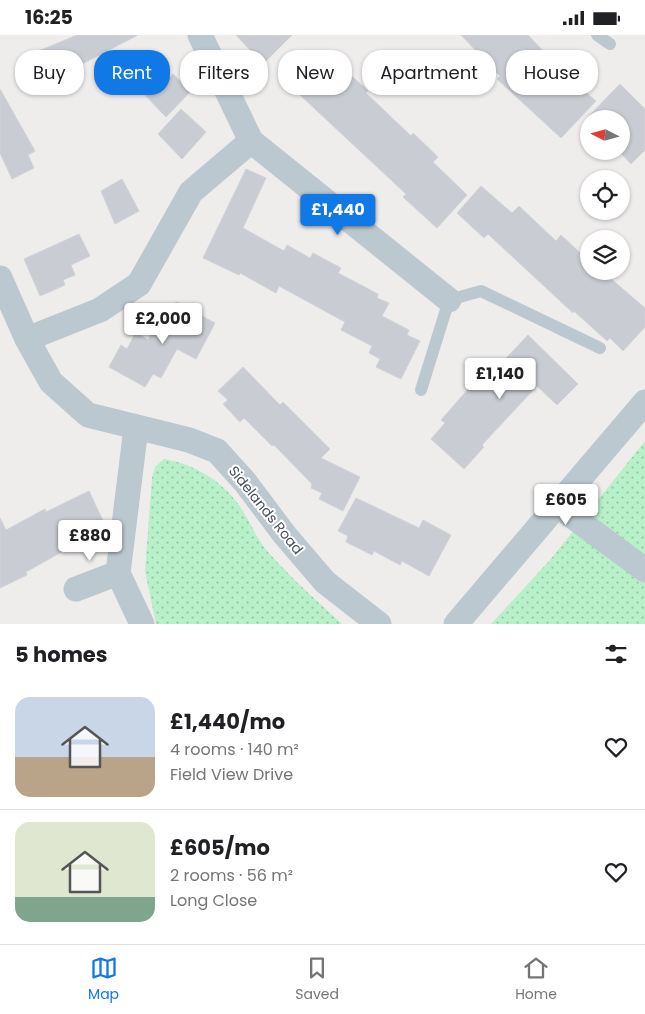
<!DOCTYPE html>
<html lang="en">
<head>
<meta charset="utf-8">
<style>
  body { margin:0; font-family:Poppins,sans-serif; background:#f6f6f6; color:#202124; height:100vh; display:flex; flex-direction:column; font-size:19px; white-space:nowrap }
  * { box-sizing:border-box; margin:0 }
  p { font-size:16px; color:#757577 }
  .icon { flex:none; width:28px; height:28px; fill:none; stroke:currentColor; stroke-width:2; stroke-linecap:round; stroke-linejoin:round }
  .map { position:relative; height:589px; overflow:hidden }
  .side { display:flex; flex-direction:column; background:#fff; flex:1 }
  .side>* { flex:none }
  .guide { position:absolute; left:15px; top:15px; width:615px; height:45px; display:flex; gap:10px }
  .needle { width:32px; rotate:276deg }
  .controls { position:absolute; left:580px; top:75px; display:grid; gap:10px }
  .controls a { display:grid; place-items:center; width:50px; height:50px; border-radius:50%; background:#fff; box-shadow:0 1px 4px #0004; font-size:25px }
  .price { position:absolute; translate:-50% -42px; padding:0 11px; border-radius:5px; background:#fff; color:#222; font-size:16px; line-height:32px; filter:drop-shadow(0 1px 2px #0008) }
  .price::after { content:''; position:absolute; left:50%; top:30px; width:15px; height:11px; margin-left:-8px; background:inherit; clip-path:polygon(0 0,100% 0,50% 100%) }
  .price.active { background:#1179e5; color:#fff }
  ul { padding:0; list-style:none }
  li { display:flex; align-items:center; gap:15px; height:125px; padding:0 15px }
  li+li { border-top:1px solid #e0e0e0 }
  li span { display:grid; place-items:center; flex:none; width:140px; height:100px; border-radius:15px; color:#555 }
  li>.icon { margin-inline-start:auto }
  span .icon { width:60px; height:60px; fill:#fffc; stroke-width:1 }
  li b { font-size:21px }
  h2 { display:flex; justify-content:space-between; align-items:center; height:60px; padding:0 15px; font-size:21px }
  .tag { padding:0 18px; border-radius:20px; background:#fff; box-shadow:0 1px 4px #0004; font-size:18px; line-height:45px }
  .tag.active { background:#1179e5; color:#fff }
  .status { display:flex; justify-content:space-between; align-items:center; height:35px; padding:0 25px; background:#fff; direction:ltr }
  .status svg { height:14px; fill:currentColor }
  .menu { display:flex; justify-content:space-around; align-items:center; height:70px; border-top:1px solid #e0e0e0; background:#fff; font-size:14px; color:#757577 }
  .menu a { display:grid; justify-items:center; gap:2px }
  .menu .active { color:#1179e5 }
  .map>svg:first-child { display:block }
</style>
</head>
<body>
<div class="status"><b>16:25</b><svg viewBox="0 0 49 12"><path d="M0 12V9h3v3zM5 12V6h3v6zM10 12V3h3v9zM15 12V0h3v12zM26 1h20v11H26zM47 4h2v5h-2z"/></svg></div>
<div class="map">
<svg width="645" height="589" viewBox="0 0 645 589">
  <defs>
    <pattern id="grass-dots" width="8" height="8" patternUnits="userSpaceOnUse" patternTransform="scale(1.25)"><rect width="8" height="8" fill="#b8f0ca"/><path d="M2 2h.1M6 6h.1" fill="none" stroke="#97c5a7" stroke-width="1.8" stroke-linecap="round"/></pattern>
  </defs>
  <rect width="100%" height="100%" fill="#efecec"/>
  <!-- grass -->
  <g fill="url(#grass-dots)">
    <polygon points="645,406 645,589 491,589 550,525"/>
    <path d="M164,424C190,428 218,443 235,465C248,480 254,501 268,517C291,543 316,565 342,589H156L145,536L152,443L155,432Z"/>
  </g>
  <!-- building -->
  <g fill="#c9ccd2" stroke="#d0d3d9">
    <polygon points="77,0 138,0 82,29 84,33 75,38 76,40 54,49 39,16"/>
    <polygon points="236,0 292,0 263,29"/>
    <polygon points="461,0 528,0 565,39 596,66 561,103 497,44 500,41"/>
    <polygon points="329,30 338,38 343,33 368,56 366,58 411,101 413,98 438,122 433,127 467,160 437,193 403,162 406,159 300,60"/>
    <polygon points="161,38 168,45 173,39 191,56 166,82 142,57"/>
    <polygon points="620,49 645,74 645,115 631,129 619,116 621,116 621,84 589,84 589,87 586,84"/>
    <polygon points="0,54 35,116 28,120 34,133 12,144 0,118"/>
    <polygon points="181,74 206,97 182,124 158,99"/>
    <polygon points="246,134 266,143 243,193 284,216 287,210 310,223 313,218 341,233 338,238 378,259 377,263 389,268 382,281 409,295 407,300 420,306 401,344 376,332 380,324 369,318 372,311 341,295 345,287 279,251 276,258 240,238 239,240 203,223"/>
    <polygon points="122,144 139,176 115,189 101,156"/>
    <polygon points="481,151 512,178 519,171 556,206 561,200 589,226 589,236 602,236 645,273 645,292 623,316 610,303 607,306 574,276 573,278 488,199 484,203 457,178"/>
    <polygon points="79,199 90,221 71,230 75,240 63,245 65,250 40,261 24,224"/>
    <polygon points="176,267 215,288 196,324 177,314 161,343 153,339 145,352 109,332 121,310 127,314 136,297 148,305 165,274 171,277"/>
    <polygon points="528,300 578,349 557,370 537,351 482,410 484,412 464,434 431,404 445,388 441,385 470,352 472,355 492,333 495,335"/>
    <polygon points="243,332 280,370 283,367 330,414 321,423 360,442 343,476 319,464 322,458 311,453 312,449 274,410 272,411 244,383 240,387 223,369 228,365 218,356"/>
    <polygon points="89,456 106,492 26,537 27,540 0,553 0,483 6,495 45,474 46,477"/>
    <polygon points="356,463 419,493 423,485 451,500 429,541 402,526 400,530 374,516 372,520 346,507 348,501 338,496"/>
  </g>
  <g fill="none" stroke-linecap="round" stroke-linejoin="round">
    <!-- lane -->
    <g stroke="#bcc8d0" stroke-width="12">
      <polyline points="597,0 610,9"/>
      <polyline points="421,355 449,265 481,256 600,313"/>
    </g>
    <!-- street -->
    <g stroke="#bcc8d0" stroke-width="25">
      <polyline points="251,106 449,265"/>
      <polyline points="0,243 27,304 51,347 88,380 189,405 217,416 245,447 284,499 325,547 379,589"/>
      <polyline points="27,304 100,275 139,249 191,157 251,106 200,0"/>
      <polyline points="136,393 118,538 142,589"/>
      <polyline points="557,470 645,535"/>
      <polyline points="76,554 118,538"/>
      <polyline points="456,589 645,367"/>
    </g>
  </g>
  <g text-anchor="middle" dominant-baseline="central" stroke-width="4" stroke-linejoin="round" paint-order="stroke">
    <!-- street labels -->
    <g font-size="14" fill="#44515b" stroke="#fff">
      <text transform="translate(266 475) rotate(51)">Sidelands Road</text>
    </g>
  </g>
</svg>
<div class="controls">
<a><svg class="needle" viewBox="-14 -14 28 28"><path d="M0-13l5 13h-10z" fill="#e53935"/><path d="M0 13l5-13h-10z" fill="#757577"/></svg></a>
<a><svg class="icon" aria-label="locate" viewBox="0 0 24 24"><circle cx="12" cy="12" r="6"/><path d="M12 2v4M12 18v4M2 12h4M18 12h4"/></svg></a>
<a><svg class="icon" aria-label="layers" viewBox="0 0 24 24"><path d="M12 4l9 5-9 5-9-5zM3 14l9 5 9-5"/></svg></a>
</div>
<b class="price active" style="left:338px;top:201px">£1,440</b>
<b class="price" style="left:163px;top:310px">£2,000</b>
<b class="price" style="left:500px;top:365px">£1,140</b>
<b class="price" style="left:566px;top:491px">£605</b>
<b class="price" style="left:90px;top:527px">£880</b>
<div class="guide">
<a class="tag">Buy</a>
<a class="tag active">Rent</a>
<a class="tag">Filters</a>
<a class="tag">New</a>
<a class="tag">Apartment</a>
<a class="tag">House</a>
</div>
</div>
<section class="side">
<h2>5 homes<svg class="icon" aria-label="filters" viewBox="0 0 24 24"><path d="M4 7h16M4 17h16"/><circle cx="9" cy="7" r="2"/><circle cx="15" cy="17" r="2"/></svg></h2>
<ul>
<li><span style="background:linear-gradient(#c9d6e8 60%,#b9a48a 0)"><svg class="icon" aria-label="home" viewBox="0 0 24 24"><path d="M3 11l9-7 9 7M6 9v11h12V9"/></svg></span><div><b>£1,440/mo</b><p>4 rooms · 140 m²</p><p>Field View Drive</p></div><svg class="icon" aria-label="heart" viewBox="0 0 24 24"><path d="M12 20l-8-8c-3-5 5-10 8-4 3-6 11-1 8 4z"/></svg></li>
<li><span style="background:linear-gradient(#dfe7d0 75%,#7fa58c 0)"><svg class="icon" aria-label="home" viewBox="0 0 24 24"><path d="M3 11l9-7 9 7M6 9v11h12V9"/></svg></span><div><b>£605/mo</b><p>2 rooms · 56 m²</p><p>Long Close</p></div><svg class="icon" aria-label="heart" viewBox="0 0 24 24"><path d="M12 20l-8-8c-3-5 5-10 8-4 3-6 11-1 8 4z"/></svg></li>
</ul>
</section>
<nav class="menu">
<a class="active"><svg class="icon" aria-label="map" viewBox="0 0 24 24"><path d="M3 6l6-2 6 2 6-2v14l-6 2-6-2-6 2zM9 4v14M15 6v14"/></svg>Map</a>
<a><svg class="icon" aria-label="saved" viewBox="0 0 24 24"><path d="M7 4h10v16l-5-4-5 4z"/></svg>Saved</a>
<a><svg class="icon" aria-label="home" viewBox="0 0 24 24"><path d="M3 11l9-7 9 7M6 9v11h12V9"/></svg>Home</a>
</nav>
</body>
</html>
